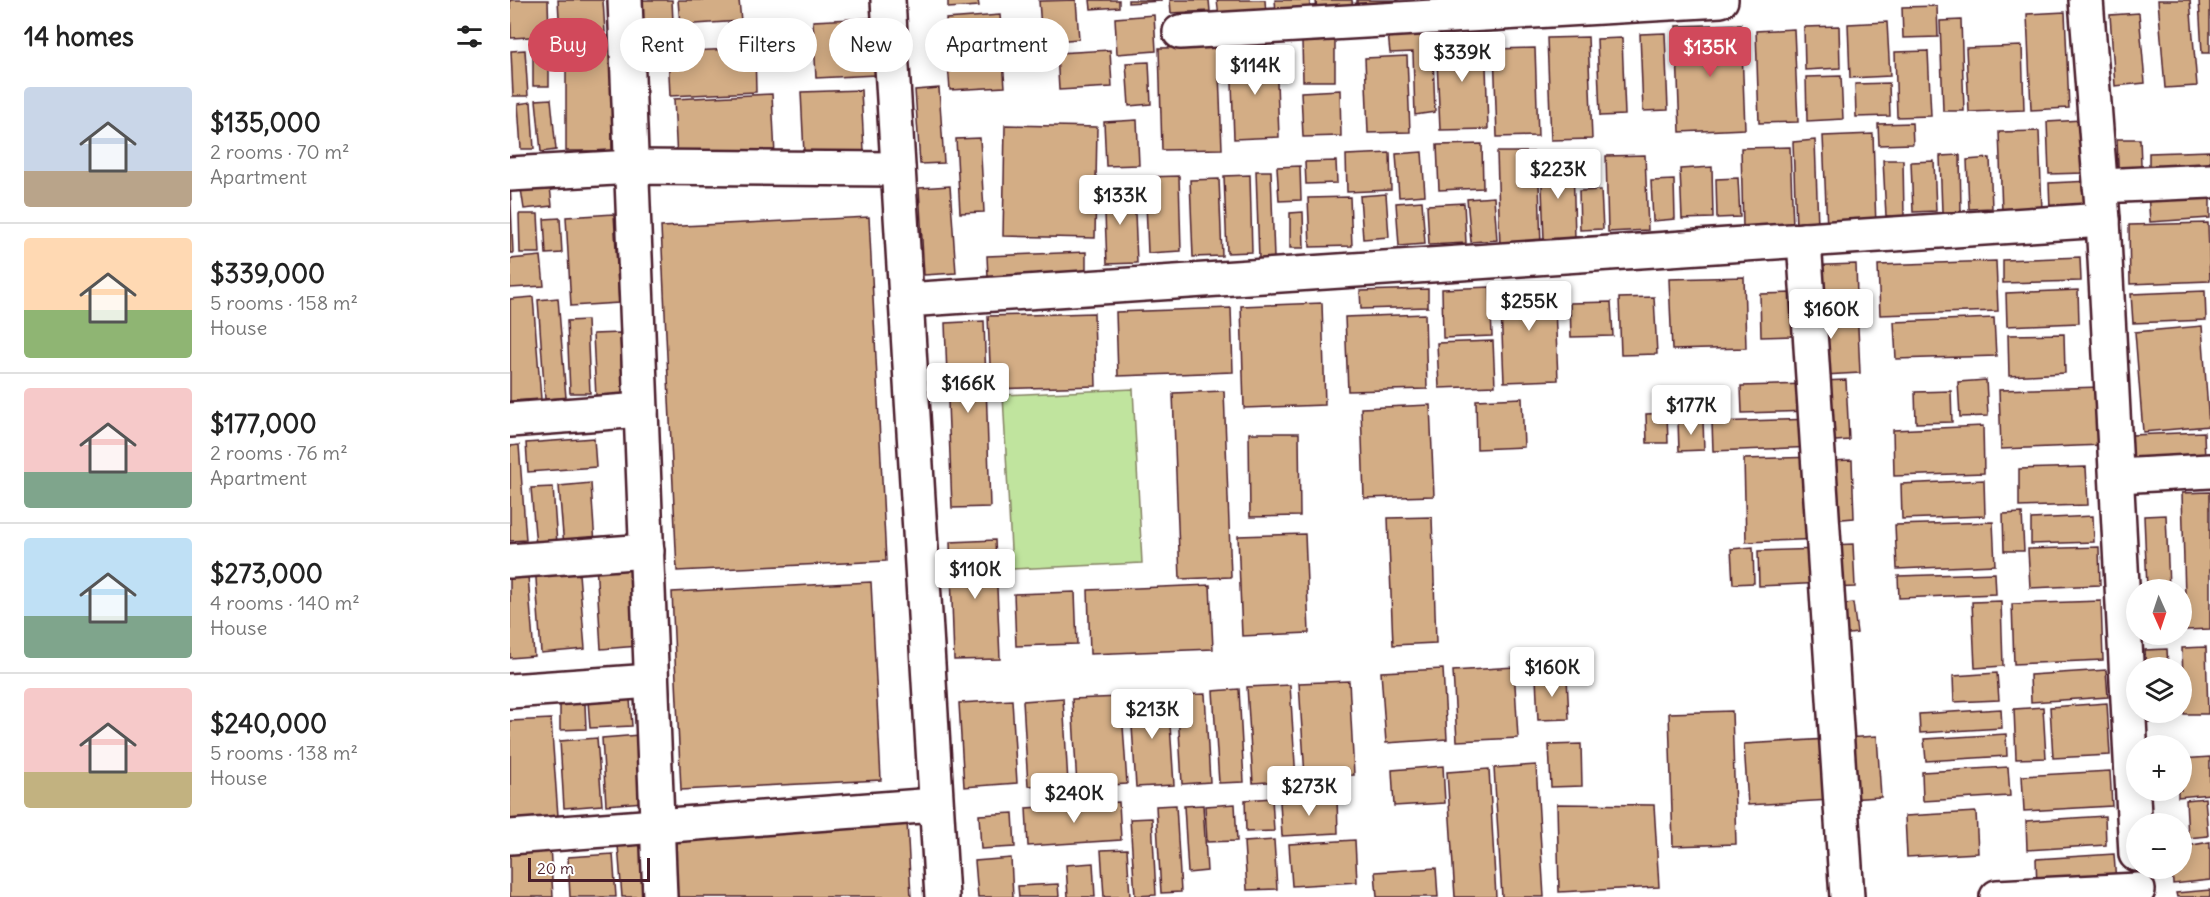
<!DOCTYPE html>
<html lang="en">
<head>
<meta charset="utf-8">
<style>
  body { margin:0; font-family:Delius,sans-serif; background:#f2f2f2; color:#222; height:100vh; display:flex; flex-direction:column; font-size:22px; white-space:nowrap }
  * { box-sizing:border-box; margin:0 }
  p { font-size:20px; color:#767676 }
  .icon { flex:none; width:33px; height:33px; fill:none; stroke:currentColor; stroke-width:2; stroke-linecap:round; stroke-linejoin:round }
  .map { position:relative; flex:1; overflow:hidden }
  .details { display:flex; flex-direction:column; background:#fff; width:510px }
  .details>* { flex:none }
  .hud { position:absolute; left:18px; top:18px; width:570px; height:54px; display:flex; gap:12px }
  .needle { width:39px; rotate:177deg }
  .tools { position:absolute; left:1616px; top:579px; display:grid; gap:12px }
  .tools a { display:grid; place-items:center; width:66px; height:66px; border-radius:50%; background:#fff; box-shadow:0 3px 15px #0003; font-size:30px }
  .scale { position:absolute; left:18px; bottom:15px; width:122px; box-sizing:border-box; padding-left:6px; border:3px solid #4a1f2b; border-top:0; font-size:16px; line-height:21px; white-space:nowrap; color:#4a1f2b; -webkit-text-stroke:4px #fff; paint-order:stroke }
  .price { position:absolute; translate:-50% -51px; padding:0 14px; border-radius:6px; background:#fff; color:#222; font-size:20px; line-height:39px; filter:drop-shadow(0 2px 3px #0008) }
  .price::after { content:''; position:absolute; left:50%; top:36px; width:18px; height:14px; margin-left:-9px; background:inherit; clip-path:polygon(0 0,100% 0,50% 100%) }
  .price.active { background:#d1495b; color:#fff }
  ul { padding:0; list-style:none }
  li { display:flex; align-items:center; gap:18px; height:150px; padding:0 24px }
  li+li { border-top:2px solid #e0e0e0 }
  li span { display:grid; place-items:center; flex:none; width:168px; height:120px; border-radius:6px; color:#555 }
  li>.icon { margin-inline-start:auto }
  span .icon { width:72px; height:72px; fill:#fffc; stroke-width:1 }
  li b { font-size:26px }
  h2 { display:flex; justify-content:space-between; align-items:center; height:72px; padding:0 24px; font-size:26px }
  .pill { padding:0 21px; border-radius:27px; background:#fff; box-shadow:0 3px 15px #0003; font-size:21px; line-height:54px }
  .pill.active { background:#d1495b; color:#fff }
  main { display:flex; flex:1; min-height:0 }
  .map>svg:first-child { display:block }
</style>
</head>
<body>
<main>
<section class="details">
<h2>14 homes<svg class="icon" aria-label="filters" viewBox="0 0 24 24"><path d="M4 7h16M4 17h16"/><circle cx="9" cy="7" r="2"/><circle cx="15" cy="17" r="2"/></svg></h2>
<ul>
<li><span style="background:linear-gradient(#c9d6e8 70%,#b9a48a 0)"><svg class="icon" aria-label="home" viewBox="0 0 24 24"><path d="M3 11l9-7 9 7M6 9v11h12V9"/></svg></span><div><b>$135,000</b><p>2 rooms · 70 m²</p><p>Apartment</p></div></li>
<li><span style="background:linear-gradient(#ffd9b3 60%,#8fb573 0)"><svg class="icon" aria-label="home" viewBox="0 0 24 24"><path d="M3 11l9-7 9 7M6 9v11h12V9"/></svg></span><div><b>$339,000</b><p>5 rooms · 158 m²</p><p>House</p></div></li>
<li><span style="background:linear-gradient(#f6c9c9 70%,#7fa58c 0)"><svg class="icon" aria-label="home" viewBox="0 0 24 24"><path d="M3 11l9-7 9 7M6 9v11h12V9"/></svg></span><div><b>$177,000</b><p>2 rooms · 76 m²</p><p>Apartment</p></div></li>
<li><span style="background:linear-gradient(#bfe0f5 65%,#7fa58c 0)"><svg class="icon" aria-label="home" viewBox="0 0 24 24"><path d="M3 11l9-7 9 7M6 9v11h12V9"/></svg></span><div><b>$273,000</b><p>4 rooms · 140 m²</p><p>House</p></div></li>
<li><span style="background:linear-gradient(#f6c9c9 70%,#c2b280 0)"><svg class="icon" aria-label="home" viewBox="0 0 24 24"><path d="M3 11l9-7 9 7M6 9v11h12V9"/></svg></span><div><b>$240,000</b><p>5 rooms · 138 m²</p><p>House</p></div></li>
</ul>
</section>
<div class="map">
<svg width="1700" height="897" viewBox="0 0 1700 897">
  <rect width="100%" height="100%" fill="#fff"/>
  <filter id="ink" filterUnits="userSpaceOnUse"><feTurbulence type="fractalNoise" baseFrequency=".0167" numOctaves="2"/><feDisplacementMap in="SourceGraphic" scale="12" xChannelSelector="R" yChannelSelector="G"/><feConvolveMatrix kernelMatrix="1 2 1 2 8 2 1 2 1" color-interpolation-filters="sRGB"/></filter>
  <g filter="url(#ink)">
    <!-- green -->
    <polygon fill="#c0e49e" stroke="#858264" stroke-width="1.5" points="623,389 632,563 502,569 493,395"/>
    <!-- building -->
    <g fill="#d3ad85" stroke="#4a1f2b" stroke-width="1.5">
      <polygon points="0,0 38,0 39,36 1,38"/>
      <polygon points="48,0 93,0 95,32 50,35"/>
      <polygon points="124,0 162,0 164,45 127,47"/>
      <polygon points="168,0 229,0 231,21 170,25"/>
      <polygon points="438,0 468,0 469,6 438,8"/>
      <polygon points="566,0 569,39 532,42 529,1"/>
      <polygon points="580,0 609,0 609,7 581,9"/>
      <polygon points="618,0 651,0 651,1 618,3"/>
      <polygon points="660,0 699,0 700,11 661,13"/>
      <polygon points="707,0 755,0 756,14 709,17"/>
      <polygon points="765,0 800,0 800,10 766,12"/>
      <polygon points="806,0 842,0 843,13 807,14"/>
      <polygon points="847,0 888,0 888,3 847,5"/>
      <polygon points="1648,0 1680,0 1687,86 1655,88"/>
      <polygon points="1689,0 1700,0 1700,53 1692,53"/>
      <polygon points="1427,6 1428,37 1393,38 1392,7"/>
      <polygon points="1555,12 1559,108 1521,110 1517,14"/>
      <polygon points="1629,13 1635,83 1605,86 1600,15"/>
      <polygon points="490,15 492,39 438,43 436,19"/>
      <polygon points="644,15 646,51 607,54 605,18"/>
      <polygon points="363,18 366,75 306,78 303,21"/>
      <polygon points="1451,20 1454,111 1433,111 1430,21"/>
      <polygon points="1377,22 1380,76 1340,78 1338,24"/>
      <polygon points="1231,24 1235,129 1170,132 1166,26"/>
      <polygon points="1329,26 1330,68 1295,70 1294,27"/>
      <polygon points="922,27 925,112 905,115 903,52 880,53 878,33"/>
      <polygon points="1284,29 1288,122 1249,123 1246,31"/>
      <polygon points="1155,33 1158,110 1133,111 1130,34"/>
      <polygon points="975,35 978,129 930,130 926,37"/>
      <polygon points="56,37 101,37 102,151 56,151"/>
      <polygon points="1078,37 1082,139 1041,140 1037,38"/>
      <polygon points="1112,38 1115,115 1090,116 1087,39"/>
      <polygon points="825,41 825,81 793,81 792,42"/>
      <polygon points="1512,46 1514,110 1459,112 1456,48"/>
      <polygon points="708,47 712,149 652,150 649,48"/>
      <polygon points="245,48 246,92 160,96 158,52"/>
      <polygon points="492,48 495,87 440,90 437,51"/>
      <polygon points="1025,48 1028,136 987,137 984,49"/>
      <polygon points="15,50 18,96 3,96 1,51"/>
      <polygon points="600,50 602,87 549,90 547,53"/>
      <polygon points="1418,51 1421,116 1387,117 1385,52"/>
      <rect x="23" y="54" width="16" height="32"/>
      <polygon points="766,54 769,137 724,139 721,56"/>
      <polygon points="897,56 900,132 858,133 855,58"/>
      <polygon points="639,62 641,104 619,106 616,63"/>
      <polygon points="1331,76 1333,119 1297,121 1296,77"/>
      <polygon points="1379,83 1380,116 1346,117 1345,84"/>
      <polygon points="429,88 434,163 410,164 405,90"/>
      <polygon points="351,90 354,151 294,154 291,92"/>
      <polygon points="830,90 831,136 793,137 791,92"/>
      <polygon points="262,94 265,156 167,160 164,99"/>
      <polygon points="41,99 46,150 31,152 26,100"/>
      <polygon points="21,102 24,149 11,149 8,104"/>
      <polygon points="627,120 629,165 596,166 594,122"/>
      <polygon points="1572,120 1574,173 1539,174 1537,122"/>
      <polygon points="1402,123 1403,144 1369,145 1368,124"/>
      <polygon points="495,125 587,127 585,238 493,236"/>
      <polygon points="1529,131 1532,210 1492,212 1489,132"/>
      <polygon points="1363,134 1366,227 1317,229 1313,136"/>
      <polygon points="470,138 474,212 450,213 446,139"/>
      <polygon points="1607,139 1630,139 1632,188 1609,189"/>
      <polygon points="1305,140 1308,226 1286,227 1283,142"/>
      <polygon points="972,144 973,188 929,190 927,145"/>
      <polygon points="1280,147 1283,227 1233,228 1231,148"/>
      <polygon points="1700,151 1700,177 1639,179 1639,153"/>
      <polygon points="912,152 915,195 889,197 886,154"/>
      <polygon points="987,152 1028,152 1031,246 990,248"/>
      <polygon points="880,153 881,190 837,192 836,155"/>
      <polygon points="1135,155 1138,230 1098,232 1096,156"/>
      <polygon points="1450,155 1451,212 1432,212 1430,156"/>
      <polygon points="1480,158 1482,208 1459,209 1457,160"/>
      <polygon points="1373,160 1393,160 1394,216 1376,216"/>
      <polygon points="826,161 827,183 796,184 795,162"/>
      <polygon points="1063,161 1065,239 1034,240 1031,162"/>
      <polygon points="1424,161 1426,211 1403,212 1401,162"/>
      <polygon points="790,166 791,200 769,201 767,167"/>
      <polygon points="1202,167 1203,218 1172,219 1170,169"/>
      <polygon points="746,171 761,171 764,258 749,259"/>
      <polygon points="740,175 742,252 717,253 714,176"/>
      <polygon points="669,176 671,251 638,253 635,177"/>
      <polygon points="1228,178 1230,217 1207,218 1206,179"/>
      <polygon points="709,179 712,256 683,257 680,180"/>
      <polygon points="0,180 3,253 0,253"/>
      <polygon points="1164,180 1165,219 1143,221 1141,181"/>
      <polygon points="1581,181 1581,208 1540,209 1539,183"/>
      <polygon points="40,186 42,206 14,209 11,189"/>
      <polygon points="440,186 446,273 414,275 409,188"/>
      <polygon points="624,188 627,263 597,264 594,189"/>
      <polygon points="1700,189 1700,218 1640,222 1638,193"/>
      <polygon points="1091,190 1093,229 1070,230 1069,191"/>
      <polygon points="876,194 879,237 853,239 850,196"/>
      <polygon points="840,197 842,246 800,247 798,198"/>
      <polygon points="984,197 987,240 961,242 957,199"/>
      <polygon points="912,201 915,244 889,246 886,203"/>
      <polygon points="954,203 956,243 919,245 917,205"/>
      <polygon points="793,212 794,248 780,248 780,213"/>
      <polygon points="9,214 28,214 30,253 10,253"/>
      <polygon points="104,214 109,303 61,306 56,217"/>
      <polygon points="359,217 376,561 167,571 151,227"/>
      <polygon points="50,218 52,253 36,254 34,219"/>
      <polygon points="1698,223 1700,281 1620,284 1619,225"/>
      <polygon points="576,252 576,273 478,277 477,256"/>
      <polygon points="31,256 34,286 0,288 0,259"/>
      <polygon points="1570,257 1571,281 1493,283 1493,260"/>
      <polygon points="1486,261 1488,311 1370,315 1368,265"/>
      <polygon points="1346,264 1347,297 1292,299 1291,266"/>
      <polygon points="1234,277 1236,348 1162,350 1159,279"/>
      <polygon points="1044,283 1048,380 994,382 990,285"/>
      <polygon points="980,287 982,336 933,338 932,289"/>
      <polygon points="918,289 918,307 851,309 850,291"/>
      <polygon points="1568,290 1569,323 1497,326 1496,293"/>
      <polygon points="1695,291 1696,320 1623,323 1621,294"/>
      <polygon points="1281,293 1282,336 1251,337 1250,294"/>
      <polygon points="23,297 31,399 0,401 0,299"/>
      <polygon points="1144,297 1147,354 1111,355 1109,298"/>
      <polygon points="48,298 56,398 35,399 28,300"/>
      <polygon points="1101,302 1103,336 1061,337 1060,303"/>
      <polygon points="812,303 815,405 734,408 731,306"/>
      <polygon points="1347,305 1350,373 1296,376 1293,307"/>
      <polygon points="721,308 723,372 608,376 606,312"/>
      <polygon points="584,313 586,386 481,389 478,316"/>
      <polygon points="915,314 917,389 838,391 835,317"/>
      <polygon points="1484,318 1486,356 1386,359 1384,322"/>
      <polygon points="77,320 80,393 60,393 57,321"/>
      <polygon points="474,321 480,507 442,508 435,323"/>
      <polygon points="1692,326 1699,426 1633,432 1625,332"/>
      <polygon points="110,333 113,397 86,398 83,334"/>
      <polygon points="1554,334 1555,373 1499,376 1498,335"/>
      <polygon points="983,341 985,386 929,388 927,343"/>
      <polygon points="1336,380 1339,440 1312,442 1310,381"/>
      <polygon points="1476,380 1478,416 1450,417 1448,382"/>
      <polygon points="1299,384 1300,411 1232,413 1231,386"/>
      <polygon points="1590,387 1593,445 1491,449 1489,390"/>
      <polygon points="714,391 721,577 670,579 663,393"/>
      <polygon points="1441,391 1442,422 1406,423 1405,392"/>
      <polygon points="1012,398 1014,447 967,449 966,400"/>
      <polygon points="920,405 924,496 854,498 851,408"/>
      <polygon points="1157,413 1158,443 1137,443 1136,414"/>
      <polygon points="1306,419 1307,447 1203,451 1202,422"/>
      <polygon points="1193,420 1194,450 1169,451 1168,421"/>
      <polygon points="1473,426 1474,473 1384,476 1383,430"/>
      <polygon points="1694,432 1695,461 1622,464 1621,435"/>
      <polygon points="739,433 789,433 790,516 740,517"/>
      <polygon points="84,438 86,467 18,472 16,443"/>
      <polygon points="9,445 16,540 0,541 0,446"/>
      <polygon points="1309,457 1312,539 1236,542 1234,459"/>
      <polygon points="1342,460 1344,518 1321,520 1319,461"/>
      <polygon points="1576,467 1578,505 1509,507 1509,469"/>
      <polygon points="1474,480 1475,516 1392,519 1391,484"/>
      <polygon points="81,483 85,545 54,547 49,486"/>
      <polygon points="43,487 47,544 26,546 21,488"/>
      <polygon points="1700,492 1700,629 1676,630 1672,493"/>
      <polygon points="1512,513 1514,551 1494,551 1493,514"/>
      <polygon points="1656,515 1659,587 1637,588 1634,516"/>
      <polygon points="1583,516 1584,542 1521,544 1521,519"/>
      <polygon points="922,517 926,643 883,645 878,518"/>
      <polygon points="1483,522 1485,565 1387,569 1385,525"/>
      <polygon points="795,534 799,633 732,636 728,536"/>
      <polygon points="485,540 490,659 444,660 440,542"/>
      <polygon points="1343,544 1345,587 1321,588 1320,545"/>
      <polygon points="1243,547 1244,583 1223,584 1221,549"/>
      <polygon points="1589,547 1590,585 1520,588 1518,549"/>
      <polygon points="1313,549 1314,583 1249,586 1248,551"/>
      <polygon points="68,561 75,649 31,653 25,564"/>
      <polygon points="123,561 129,646 91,649 86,563"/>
      <polygon points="1485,573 1486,594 1389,598 1388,576"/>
      <polygon points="18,575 24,656 0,658 0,576"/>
      <polygon points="361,582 371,780 171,790 162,592"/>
      <polygon points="700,585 703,649 580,654 578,590"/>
      <polygon points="565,592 567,644 506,646 504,594"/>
      <polygon points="1491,601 1493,666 1465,668 1462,602"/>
      <polygon points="1591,601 1593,660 1504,664 1502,604"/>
      <polygon points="1343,603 1347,633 1323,636 1320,606"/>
      <polygon points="1696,647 1698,714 1674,714 1672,648"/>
      <polygon points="1657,649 1658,668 1636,668 1635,650"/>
      <polygon points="1004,667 1008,738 947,741 943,671"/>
      <polygon points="933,669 937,739 876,743 871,672"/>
      <polygon points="1596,670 1598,697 1521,702 1520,675"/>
      <polygon points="1487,673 1489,700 1444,702 1443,676"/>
      <polygon points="1057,677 1059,719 1028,720 1026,678"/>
      <polygon points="839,681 844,775 795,777 789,683"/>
      <polygon points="780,685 786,780 743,783 737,687"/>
      <polygon points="729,689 734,782 709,783 703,691"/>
      <polygon points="658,694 664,785 626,787 620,696"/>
      <polygon points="695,694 700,782 672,784 667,695"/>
      <polygon points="611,697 617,784 567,787 562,699"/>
      <polygon points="553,698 558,783 518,786 513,701"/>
      <polygon points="120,699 122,726 80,728 78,701"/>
      <polygon points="502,700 507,783 454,787 449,703"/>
      <polygon points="1597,703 1600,755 1543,758 1540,707"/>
      <polygon points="50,704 75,704 76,729 50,730"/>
      <polygon points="1533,707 1536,758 1506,759 1504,709"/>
      <polygon points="1491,709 1492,728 1410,733 1409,714"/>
      <polygon points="1222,711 1226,844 1163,846 1159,713"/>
      <rect x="1638" y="712" width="22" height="10"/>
      <polygon points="41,719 48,816 0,819 0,721"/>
      <polygon points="1496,734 1497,756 1416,761 1414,739"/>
      <polygon points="129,735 134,802 96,805 92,738"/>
      <polygon points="1367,736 1371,797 1238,805 1234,744"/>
      <polygon points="87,738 92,805 54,808 50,741"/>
      <polygon points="1071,744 1072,786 1041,787 1039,745"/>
      <polygon points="1700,757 1700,794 1668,797 1668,790 1671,790 1671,759"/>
      <polygon points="1026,765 1034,897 992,897 984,768"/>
      <polygon points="933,766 935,803 884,806 882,770"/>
      <polygon points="1498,767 1500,796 1413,801 1412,772"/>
      <polygon points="979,769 986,897 945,897 937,772"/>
      <polygon points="1600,771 1602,806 1514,811 1512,776"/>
      <polygon points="762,798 764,831 736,832 735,800"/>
      <polygon points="827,798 828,833 772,836 770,802"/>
      <polygon points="1695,798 1698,836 1678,838 1676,800"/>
      <polygon points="609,802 611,840 518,846 516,808"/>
      <polygon points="725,804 727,841 697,842 695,806"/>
      <polygon points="1047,804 1144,805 1149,887 1049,892"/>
      <polygon points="666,805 671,892 651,893 646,806"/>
      <polygon points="693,805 697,871 678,873 674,806"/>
      <polygon points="1466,812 1468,853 1397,857 1395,816"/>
      <polygon points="503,813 505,847 471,849 469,815"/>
      <polygon points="1595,816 1596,845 1517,850 1516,821"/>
      <polygon points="642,818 646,895 625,896 620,819"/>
      <polygon points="397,821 401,897 159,897 155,834"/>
      <polygon points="764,840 767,889 737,890 734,842"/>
      <polygon points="845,840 847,882 782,886 779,844"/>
      <polygon points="1700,842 1700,880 1663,884 1662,868 1671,868 1671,847"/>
      <polygon points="138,843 142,897 112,897 108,845"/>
      <polygon points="40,845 43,897 0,897 0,848"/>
      <polygon points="617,849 620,897 594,897 591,850"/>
      <polygon points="103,854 106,897 60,897 58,857"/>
      <polygon points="1604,854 1606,883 1527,888 1526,859"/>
      <polygon points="501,858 503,897 468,897 465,861"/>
      <polygon points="583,863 585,897 558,897 556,865"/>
      <polygon points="926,868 928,897 867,897 865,872"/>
      <polygon points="548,884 549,897 509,897 508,886"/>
      <polygon points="1700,890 1700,897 1667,897 1666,893"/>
    </g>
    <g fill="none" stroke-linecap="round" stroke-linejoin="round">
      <!-- minor casing -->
      <g stroke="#4a1f2b" stroke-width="38">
        <g id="minor">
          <polyline points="115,0 150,897"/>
          <polyline points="378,0 432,897"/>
          <polyline points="1576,0 1593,220 1626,854"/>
          <polyline points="670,32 1211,0"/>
          <polyline points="0,174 122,167 388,169"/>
          <polyline points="1590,186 1700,181"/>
          <polyline points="1294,240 1337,897"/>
          <polyline points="396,300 1593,220"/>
          <polyline points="0,420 131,410"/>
          <polyline points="1607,476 1700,471"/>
          <polyline points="0,561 137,551"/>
          <polyline points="0,691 141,681"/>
          <polyline points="0,837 425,805"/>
          <polyline points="1487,897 1628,890"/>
        </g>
      </g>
      <!-- minor -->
      <use href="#minor" stroke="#fff" stroke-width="33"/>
    </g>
  </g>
</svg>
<div class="tools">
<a><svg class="needle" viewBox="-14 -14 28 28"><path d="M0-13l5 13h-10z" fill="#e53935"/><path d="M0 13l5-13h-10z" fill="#767676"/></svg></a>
<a><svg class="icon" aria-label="layers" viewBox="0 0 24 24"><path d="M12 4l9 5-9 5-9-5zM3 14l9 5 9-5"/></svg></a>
<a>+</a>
<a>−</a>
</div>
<div class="scale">20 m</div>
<b class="price active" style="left:1200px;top:78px">$135K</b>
<b class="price" style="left:952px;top:83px">$339K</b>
<b class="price" style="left:745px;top:96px">$114K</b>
<b class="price" style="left:1048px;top:200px">$223K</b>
<b class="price" style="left:610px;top:226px">$133K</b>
<b class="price" style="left:1019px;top:332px">$255K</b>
<b class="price" style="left:1321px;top:340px">$160K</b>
<b class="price" style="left:458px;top:414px">$166K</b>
<b class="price" style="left:1181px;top:436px">$177K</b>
<b class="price" style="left:465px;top:600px">$110K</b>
<b class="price" style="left:1042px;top:698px">$160K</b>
<b class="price" style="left:642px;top:740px">$213K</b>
<b class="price" style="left:799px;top:817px">$273K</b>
<b class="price" style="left:564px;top:824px">$240K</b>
<div class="hud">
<a class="pill active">Buy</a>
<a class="pill">Rent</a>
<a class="pill">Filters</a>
<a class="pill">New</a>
<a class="pill">Apartment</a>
</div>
</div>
</main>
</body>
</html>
